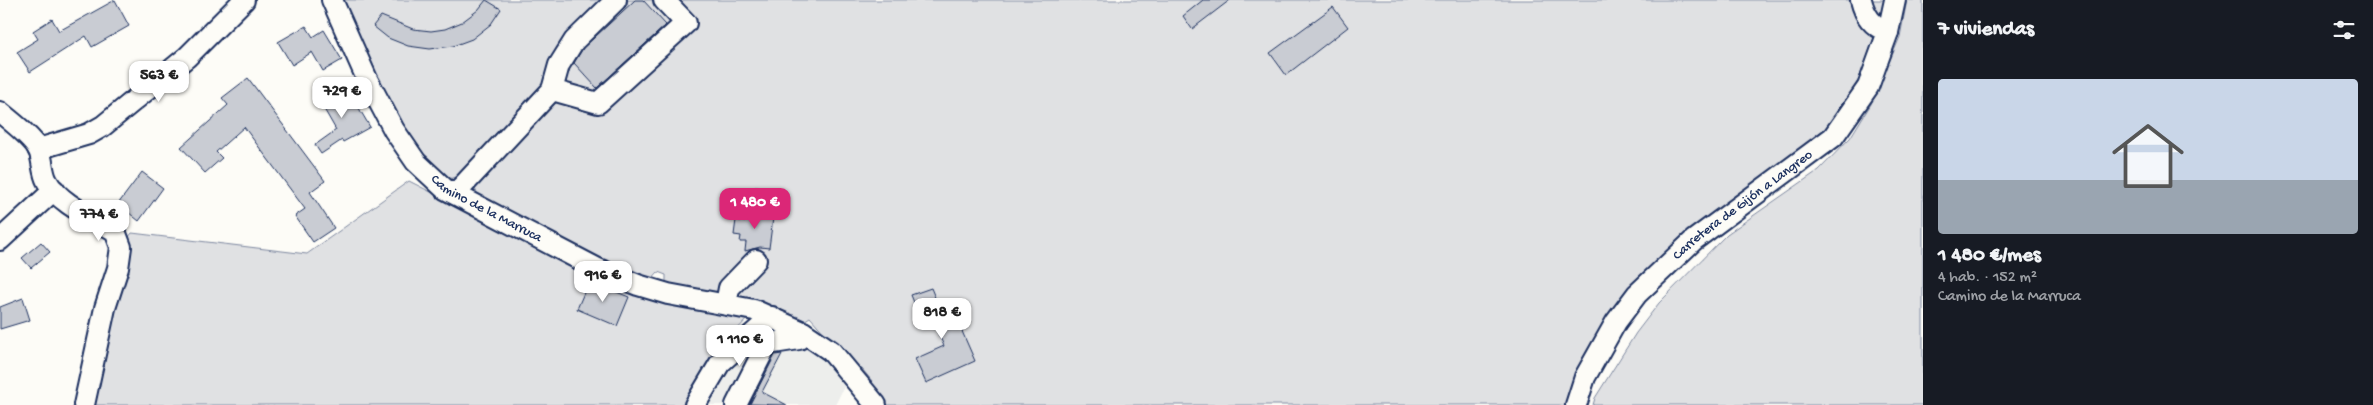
<!DOCTYPE html>
<html lang="es">
<head>
<meta charset="utf-8">
<style>
  body { margin:0; font-family:"Gochi Hand",sans-serif; background:#242831; color:#f1f3f6; height:100vh; display:flex; flex-direction:column; font-size:19px; white-space:nowrap }
  * { box-sizing:border-box; margin:0 }
  p { font-size:16px; color:#9ea1a6 }
  .icon { flex:none; width:28px; height:28px; fill:none; stroke:currentColor; stroke-width:2; stroke-linecap:round; stroke-linejoin:round }
  .map { position:relative; flex:1; overflow:hidden }
  .drawer { display:flex; flex-direction:column; background:#171b24; width:450px }
  .drawer>* { flex:none }
  .price { position:absolute; translate:-50% -42px; padding:0 11px; border-radius:10px; background:#fff; color:#222; font-size:16px; line-height:32px; filter:drop-shadow(0 1px 2px #0008) }
  .price::after { content:''; position:absolute; left:50%; top:30px; width:15px; height:11px; margin-left:-8px; background:inherit; clip-path:polygon(0 0,100% 0,50% 100%) }
  .price.active { background:#db2777; color:#fff }
  ul { padding:0; list-style:none }
  li { display:grid; align-content:center; gap:10px; height:265px; padding:0 15px }
  li span { display:grid; place-items:center; height:155px; border-radius:5px; color:#555 }
  li>.icon { margin-inline-start:auto }
  span .icon { width:90px; height:90px; fill:#fffc; stroke-width:1 }
  li b { font-size:21px }
  h2 { display:flex; justify-content:space-between; align-items:center; height:60px; padding:0 15px; font-size:21px }
  main { display:flex; flex:1; min-height:0 }
  .map>svg:first-child { display:block }
</style>
</head>
<body>
<main>
<div class="map">
<svg width="1923" height="405" viewBox="0 0 1923 405">
  <rect width="100%" height="100%" fill="#fdfcf7"/>
  <filter id="ink" filterUnits="userSpaceOnUse"><feTurbulence type="fractalNoise" baseFrequency=".02" numOctaves="2"/><feDisplacementMap in="SourceGraphic" scale="10" xChannelSelector="R" yChannelSelector="G"/><feConvolveMatrix kernelMatrix="1 2 1 2 8 2 1 2 1" color-interpolation-filters="sRGB"/></filter>
  <g filter="url(#ink)">
    <!-- built -->
    <polygon fill="#edeeec" points="775,331 787,333 795,349 814,349 834,368 846,383 835,405 703,405 730,362 761,337"/>
    <!-- green -->
    <g fill="#e0e1e3" stroke="#7e88a0">
      <polygon points="340,0 1885,0 1885,7 1860,77 1844,106 1823,133 1684,236 1648,269 1611,314 1568,405 883,405 869,386 872,381 862,369 857,370 810,317 799,324 740,299 735,288 722,287 713,294 666,284 666,275 658,272 649,282 587,253 478,196 474,186 458,176 446,180 419,157 385,107"/>
      <polygon points="1907,0 1923,0 1923,405 1593,405 1595,398 1636,333 1659,303 1727,234 1819,170 1850,138 1871,104 1900,37"/>
      <polygon points="409,181 568,261 749,317 712,356 683,405 92,405 125,272 127,239 132,233 307,254"/>
    </g>
    <!-- water -->
    <polygon fill="#b3b8c5" stroke="#76819c" points="755,187 775,189 774,197 755,196"/>
    <!-- building -->
    <g fill="#c9ccd3" stroke="#1b2f5e">
      <polygon points="115,0 129,26 92,47 86,36 30,72 17,52 38,39 33,31 52,19 59,31"/>
      <polygon points="486,0 501,9 491,24 472,39 453,46 430,49 408,46 388,38 373,26 381,16 413,29 431,31 445,29 462,22 478,10"/>
      <polygon points="635,0 643,0 666,25 597,88 574,63 583,48"/>
      <polygon points="1203,0 1230,0 1192,29 1183,16"/>
      <polygon points="1333,7 1348,27 1286,75 1270,53"/>
      <polygon points="306,26 313,37 324,30 342,60 323,71 312,52 292,65 278,42"/>
      <polygon points="248,78 325,181 310,192 334,228 313,242 295,216 305,209 244,127 216,152 222,158 205,173 181,147 228,105 222,98"/>
      <polygon points="346,86 370,127 343,142 342,140 321,154 315,145 336,130 320,102"/>
      <polygon points="142,172 163,188 139,221 118,204"/>
      <polygon points="747,208 765,211 764,217 773,218 769,248 760,247 745,251 746,242 740,242 741,236 734,235 736,220 745,222"/>
      <polygon points="41,242 50,252 31,268 22,258"/>
      <polygon points="589,281 629,297 617,326 577,309"/>
      <polygon points="931,288 943,317 954,313 975,361 926,383 915,359 944,346 930,316 921,320 911,295"/>
      <polygon points="23,298 30,320 0,329 0,307"/>
      <polygon points="782,354 762,392 787,405 750,404 775,355"/>
    </g>
    <g fill="none" stroke-linecap="round" stroke-linejoin="round">
      <!-- minor casing -->
      <g stroke="#1b2f5e" stroke-width="24">
        <g id="minor">
          <path id="s1" d="M332,0L367,79L394,130L416,162L445,189L598,269L638,285L668,294L754,310L803,332L831,351L876,405"/>
          <path d="M1861,0C1865,16 1872,26 1888,32"/>
          <polyline points="552,90 598,103 686,23 664,0"/>
          <path d="M0,112C11,121 33,138 39,150C43,160 42,172 47,181C59,204 94,218 115,231L121,247L118,268L105,308L84,405"/>
          <polyline points="38,149 89,134 103,126 187,57 244,0"/>
          <polyline points="455,194 552,90 559,65 574,41 616,0"/>
          <polyline points="0,240 54,190"/>
          <polyline points="726,304 729,288 756,260"/>
          <polyline points="695,405 720,363 772,317"/>
          <polyline points="736,405 767,344 799,339 803,332"/>
          <path id="s2" d="M1576,405L1585,377L1598,354L1616,322L1637,294L1694,240L1833,137L1868,87L1888,32L1895,0"/>
        </g>
      </g>
      <!-- minor -->
      <use href="#minor" stroke="#fdfcf7" stroke-width="20"/>
    </g>
  </g>
  <g text-anchor="middle" dominant-baseline="central" stroke-width="5" stroke-linejoin="round" paint-order="stroke">
    <!-- street labels -->
    <g font-size="14" fill="#1b2f5e" stroke="#fdfcf7">
      <text stroke="none"><textPath href="#s2" startOffset="266">Carretera de Gijón a Langreo</textPath></text>
      <text stroke="none"><textPath href="#s1" startOffset="268">Camino de la Marruca</textPath></text>
    </g>
  </g>
</svg>
<b class="price" style="left:159px;top:103px">563 €</b>
<b class="price" style="left:342px;top:119px">729 €</b>
<b class="price active" style="left:755px;top:230px">1 480 €</b>
<b class="price" style="left:99px;top:242px">774 €</b>
<b class="price" style="left:603px;top:303px">916 €</b>
<b class="price" style="left:942px;top:340px">818 €</b>
<b class="price" style="left:740px;top:367px">1 110 €</b>
</div>
<section class="drawer">
<h2>7 viviendas<svg class="icon" aria-label="filters" viewBox="0 0 24 24"><path d="M4 7h16M4 17h16"/><circle cx="9" cy="7" r="2"/><circle cx="15" cy="17" r="2"/></svg></h2>
<ul>
<li><span style="background:linear-gradient(#c9d6e8 65%,#9aa5b1 0)"><svg class="icon" aria-label="home" viewBox="0 0 24 24"><path d="M3 11l9-7 9 7M6 9v11h12V9"/></svg></span><div><b>1 480 €/mes</b><p>4 hab. · 152 m²</p><p>Camino de la Marruca</p></div></li>
</ul>
</section>
</main>
</body>
</html>
